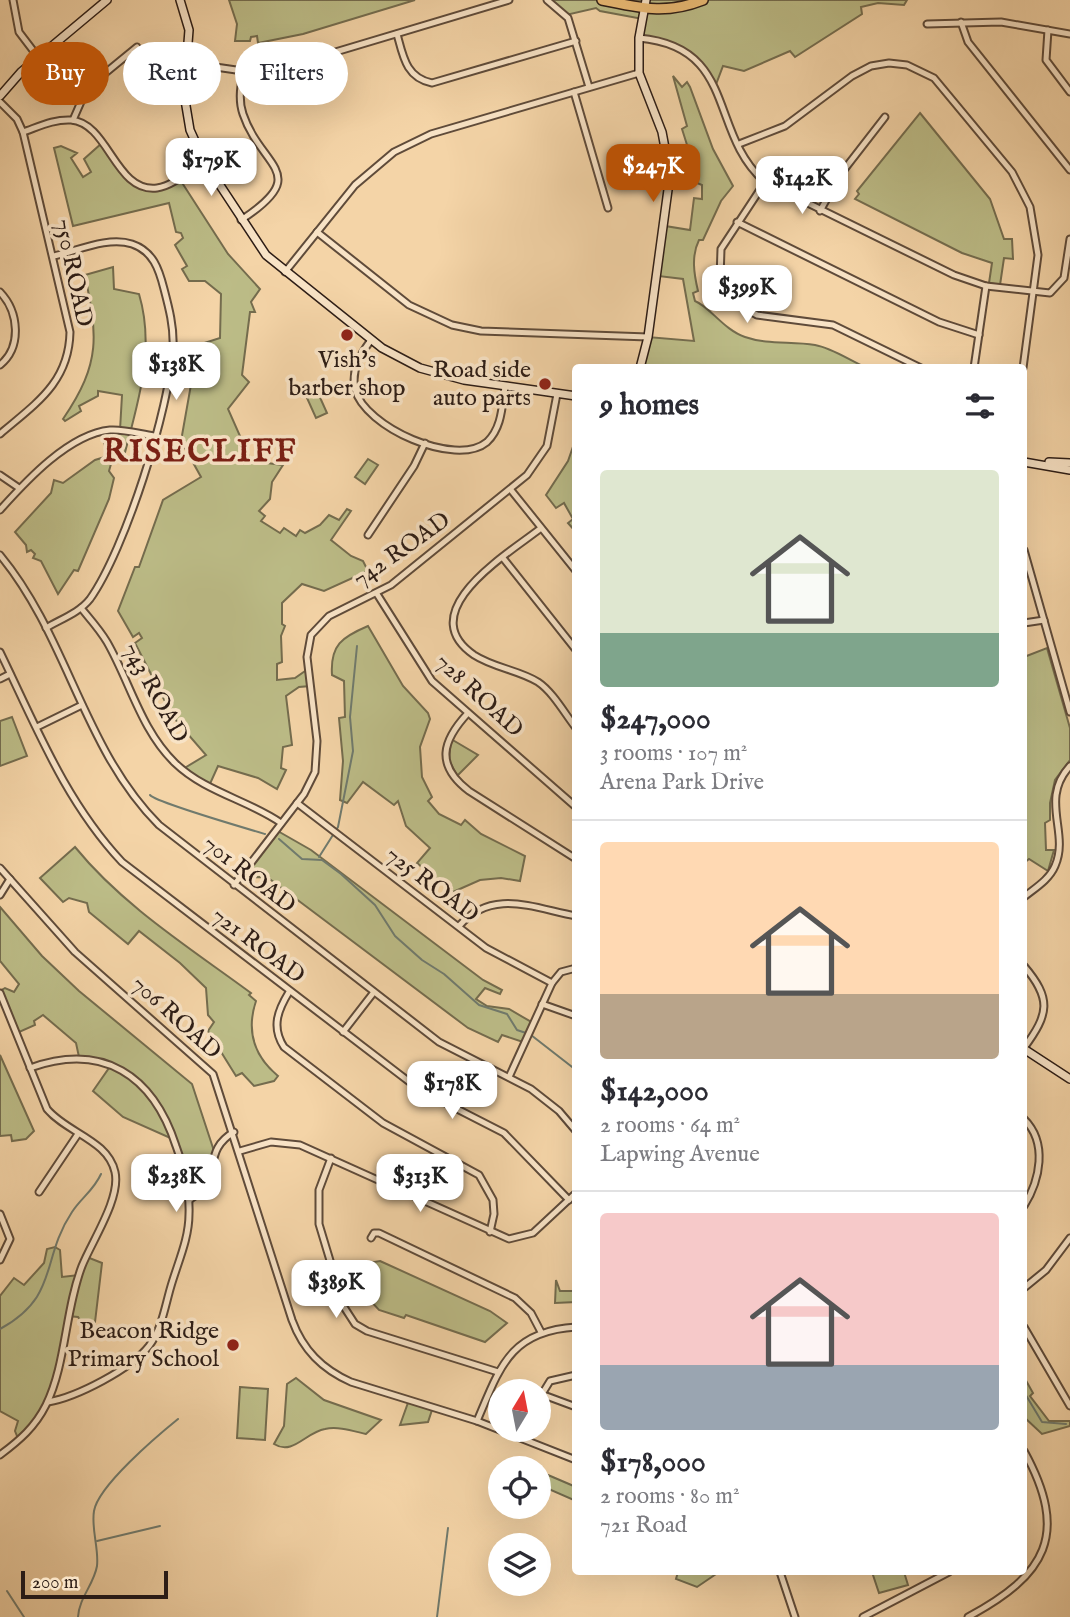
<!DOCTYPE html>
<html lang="en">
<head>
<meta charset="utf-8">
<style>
  body { margin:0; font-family:"IM FELL English",serif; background:#f7f7f7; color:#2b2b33; height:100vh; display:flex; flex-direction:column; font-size:26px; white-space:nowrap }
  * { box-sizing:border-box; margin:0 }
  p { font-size:23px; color:#7c7c81 }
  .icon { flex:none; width:38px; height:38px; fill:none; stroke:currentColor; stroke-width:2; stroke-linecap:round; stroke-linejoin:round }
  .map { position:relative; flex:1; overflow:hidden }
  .panel { position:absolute; left:572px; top:364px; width:455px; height:1211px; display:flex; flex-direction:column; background:#fff; border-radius:7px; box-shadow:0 7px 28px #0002 }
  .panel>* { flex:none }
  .hud { position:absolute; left:21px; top:42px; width:446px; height:63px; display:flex; gap:14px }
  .needle { width:46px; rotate:10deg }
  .buttons { position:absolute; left:488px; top:1379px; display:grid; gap:14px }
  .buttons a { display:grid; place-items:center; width:63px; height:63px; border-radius:50%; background:#fff; box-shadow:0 7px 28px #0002; font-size:35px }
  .scale { position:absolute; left:21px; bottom:18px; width:147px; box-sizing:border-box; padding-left:7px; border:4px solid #2d1d16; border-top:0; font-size:19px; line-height:24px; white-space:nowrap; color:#2d1d16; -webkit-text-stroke:5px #f8e3c6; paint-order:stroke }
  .price { position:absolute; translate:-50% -60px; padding:0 16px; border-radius:14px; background:#fff; color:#222; font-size:23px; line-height:46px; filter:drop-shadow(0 2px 4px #0008) }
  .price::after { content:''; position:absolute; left:50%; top:42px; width:21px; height:16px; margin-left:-10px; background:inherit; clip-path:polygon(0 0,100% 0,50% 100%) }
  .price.current { background:#b45309; color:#fff }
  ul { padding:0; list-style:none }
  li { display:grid; align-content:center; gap:14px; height:371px; padding:0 28px }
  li+li { border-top:2px solid #e1e1e2 }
  li span { display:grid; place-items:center; height:217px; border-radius:7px; color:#555 }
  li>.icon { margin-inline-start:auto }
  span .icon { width:126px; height:126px; fill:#fffc; stroke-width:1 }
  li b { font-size:30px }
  h2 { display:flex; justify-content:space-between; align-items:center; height:84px; padding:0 28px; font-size:30px }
  .tag { padding:0 24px; border-radius:32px; background:#fff; box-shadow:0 7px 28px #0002; font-size:24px; line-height:63px }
  .tag.current { background:#b45309; color:#fff }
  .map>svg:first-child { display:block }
</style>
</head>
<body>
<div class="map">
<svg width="1070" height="1617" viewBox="0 0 1070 1617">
  <rect width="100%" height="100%" fill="#f4d4a7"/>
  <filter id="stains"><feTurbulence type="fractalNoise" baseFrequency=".00286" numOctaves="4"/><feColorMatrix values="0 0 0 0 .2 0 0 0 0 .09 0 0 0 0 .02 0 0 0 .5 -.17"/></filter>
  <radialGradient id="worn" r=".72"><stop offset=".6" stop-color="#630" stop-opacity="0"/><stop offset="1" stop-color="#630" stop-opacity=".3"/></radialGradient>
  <!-- green -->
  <g fill="#bcbc87" stroke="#746c4e" stroke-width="2">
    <polygon points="229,0 415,0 303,34 258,43 257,36 251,37 250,41 235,41 237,24"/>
    <polygon points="547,0 907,0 904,5 878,3 861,7 862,14 795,57 790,51 744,71 723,66 715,87 684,51 639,38 643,19 600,11 596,8 566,15"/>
    <path d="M673,76L682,87L687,82L690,87L713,149L733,186L721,201L703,240H699C691,256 694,274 698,291L693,293L695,301C710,307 724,330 745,337C768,345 791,341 815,345C832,348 849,360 865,367L643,368L648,337L694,341L683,279L658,276L665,226L690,230L694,198L702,199V185L697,183L695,171H670L668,154L688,148L682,129L687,126Z"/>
    <polygon points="920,113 990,199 1004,239 1012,239 1013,259 1004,258 1000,285 989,283 992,263 962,253 855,199 859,194 857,191"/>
    <polygon points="102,143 137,184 157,189 179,178 228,254 260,289 251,302 255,312 250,312 242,375 249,382 228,409 251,461 283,465 272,482 270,499 259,511 265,516 261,521 280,533 284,528 296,536 300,530 305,533 320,525 329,515 339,520 347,509 351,511 331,540 351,556 363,561 368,571 324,591 302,584 282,603 282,624 285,626 281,636 282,662 277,664 277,680 295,678 308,669 310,686 299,687 286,696 292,745 283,747 281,768 286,770 277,789 258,778 218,766 209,786 183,769 206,755 173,717 135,643 142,638 139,633 133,637 118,611 135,567 139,567 163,500 201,477 181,441 198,345 220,338 221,294 205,281 189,281 182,269 187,266 175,245 183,238 181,233 176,232 169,203 73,226 54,148 61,146 77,153 71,158 83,177 91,172 84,159"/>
    <path d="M113,267L114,289L139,294C156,351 137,405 123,460L111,464L109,471L114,478L109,499L78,571L74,570L58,594L41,561L33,558L35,554L31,550L27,552L26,545L15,532L51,493L54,480L63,483L95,460L108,456L101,432L120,430L122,395L98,391V396L79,406L81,411L65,421L63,419C102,362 97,335 85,275Z"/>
    <polygon points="318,393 327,413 316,418 307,398"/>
    <polygon points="576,438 576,532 568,523 573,519 564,503 556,508 546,495 568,461"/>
    <polygon points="368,459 378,465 365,484 355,477"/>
    <path d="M368,626L403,686L428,713L430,719L420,747L422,777L432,797L428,801L439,814L461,825L465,820L481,834L525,856L520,881L501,878L480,880L453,892L417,863L430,848L406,826L398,801L394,805L363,782L347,803L340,800L343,761L339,718L345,717L344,681L332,675C330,645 342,637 368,626Z"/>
    <polygon points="1047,648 1070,728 1070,760 1055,780 1050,803 1050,820 1045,823 1046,850 1054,850 1048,871 1029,859 1024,863 1024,657"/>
    <polygon points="12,717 27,756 0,766 0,721"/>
    <polygon points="451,739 478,755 457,776 449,760"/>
    <polygon points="276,830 311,850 483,980 502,990 500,994 485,988 476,999 487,1006 509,1009 533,1023 523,1042 502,1035 498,1042 468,1028 267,877 264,880 261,877 240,878"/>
    <path d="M75,847C123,906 190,948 251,993L249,995L256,1001C246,1031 254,1056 278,1076L274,1081L254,1086L242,1073L236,1076L208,1031L214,1022L208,1015L206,988L180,963L139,931L128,944L89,912L87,903L69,898L63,902L40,878Z"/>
    <polygon points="0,907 42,956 79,991 192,1084 214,1151 209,1181 193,1195 190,1193 175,1140 123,1117 93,1091 111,1065 79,1057 76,1043 43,1015 34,1021 35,1025 17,1033 0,991 5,988 14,992 19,984 0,961"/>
    <polygon points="0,1055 34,1131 26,1139 12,1141 11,1135 0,1136"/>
    <polygon points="55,1247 60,1250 62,1277 79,1275 87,1257 102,1263 95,1322 82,1323 78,1317 68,1316 49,1402 19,1441 15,1431 18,1421 0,1411 0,1296 14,1278 24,1285 44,1263 47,1249"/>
    <polygon points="380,1261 490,1311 507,1323 485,1342 406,1315 404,1318 379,1310 367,1297 357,1265"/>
    <polygon points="556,1280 560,1291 576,1291 576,1302 555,1303"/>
    <polygon points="1024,1377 1033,1393 1030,1396 1049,1421 1070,1421 1070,1426 1042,1434 1024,1417"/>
    <path d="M296,1378L324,1400L381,1420L366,1434C353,1431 338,1426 325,1429C306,1432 293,1456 274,1444L284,1426L287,1384Z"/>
    <polygon points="240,1387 268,1389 265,1440 237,1438"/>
    <polygon points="409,1400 433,1407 428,1422 400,1425"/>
    <polygon points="548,1475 576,1487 576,1501 544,1487"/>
    <polygon points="678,1572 719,1572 697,1587 676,1579"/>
    <polygon points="872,1572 904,1572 908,1585 879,1593"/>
  </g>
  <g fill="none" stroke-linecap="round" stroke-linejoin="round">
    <!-- stream -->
    <g stroke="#707a6d" stroke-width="2">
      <path d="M150,795C156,802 248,829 265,834"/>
      <polyline points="279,839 302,859 322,860 341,874 375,905 395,936 422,960 444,974 479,1005 507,1014 517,1030 526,1033"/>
      <polyline points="319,857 338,827 353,751 350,717 357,646"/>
      <polyline points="531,1035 576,1070"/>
      <path d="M0,1329C60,1296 40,1260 72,1212C81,1198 94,1190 101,1174"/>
      <polyline points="1024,1392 1042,1422 1066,1424"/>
      <polyline points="97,1541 160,1526"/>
      <polyline points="7,1591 24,1617"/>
      <path d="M78,1617C79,1598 94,1584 97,1566C99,1548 91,1529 94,1511C98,1486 157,1436 178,1419"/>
      <polyline points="437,1617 448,1528"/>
    </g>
    <!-- street casing -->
    <g stroke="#5f4b3a" stroke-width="9">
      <g id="street">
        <polyline points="13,0 19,32 38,57"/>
        <polyline points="547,0 568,18 589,87"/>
        <polyline points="961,22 968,42 1070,170"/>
        <polyline points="927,24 1001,22 1070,34"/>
        <polyline points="1048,30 1046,60 1070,92"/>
        <path d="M397,34C403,56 406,78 432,83L576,41"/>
        <path d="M639,38C738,47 708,133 765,182L954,275L986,286L1050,293L1064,278L1070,239"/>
        <polyline points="188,63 243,71 282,68 509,0"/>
        <polyline points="574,92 608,208"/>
        <path d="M0,102L17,119L23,132L70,332C69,383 35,404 0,434"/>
        <polyline points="73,120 87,88 137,47"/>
        <path d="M23,132C38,127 54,119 71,120C109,123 115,193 157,188C173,186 190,170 204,161"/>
        <polyline points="739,144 785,126 852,76 871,66 889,63 907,65 934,78 1012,172 1030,207 1038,255 1023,368"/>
        <polyline points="765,182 721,249 720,279 732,301 757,315 833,325 921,368"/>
        <polyline points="820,211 840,175 885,117"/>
        <path d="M241,220C313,173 261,168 243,114C238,100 241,85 243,71"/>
        <polyline points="737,222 939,322 979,335"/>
        <polyline points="317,232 409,305 452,325 481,331 648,337"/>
        <polyline points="285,272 355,185 394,152 431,134 639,73"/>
        <path d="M0,292C19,312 22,347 0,365"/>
        <path d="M371,340C360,355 351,370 355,389C364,427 456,468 487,442C502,428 502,406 505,387"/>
        <polyline points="974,368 986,286"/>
        <polyline points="0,475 19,488"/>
        <polyline points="511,490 576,571"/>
        <path d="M0,510C26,481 69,434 110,430C125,429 140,434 154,436"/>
        <path d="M541,528C511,552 410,611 474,655C494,668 519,670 538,682C553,692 565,714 576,728"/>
        <polyline points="368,535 414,466 425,443"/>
        <polyline points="1024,550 1070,712"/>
        <path d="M0,555C68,637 83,749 159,825L439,1042L531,1089L559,1111L576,1131"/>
        <polyline points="503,558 576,650"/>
        <polyline points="377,594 432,681 576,807"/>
        <path d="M81,608C90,619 100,630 107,642C130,682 141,730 175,763C205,792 248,800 281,823"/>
        <polyline points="1024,623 1044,620"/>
        <path d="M46,628C61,619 79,613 90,599C125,550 170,408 173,347C174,327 169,308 164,289C159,269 153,251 132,244C108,236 77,251 54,256"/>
        <path d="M0,652C36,726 65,801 122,862L420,1090L504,1133L569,1200"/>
        <polyline points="0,679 10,674"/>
        <path d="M468,713C442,741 435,765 469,791L576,859"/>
        <polyline points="37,727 82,705"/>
        <polyline points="297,803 486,948 552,983"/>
        <path d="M0,868L75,952L213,1074L292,1320C303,1350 322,1369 351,1382L477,1421L576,1460"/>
        <polyline points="234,885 304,794 315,772 317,741 307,657 311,635 329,616 391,585 527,475 547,446 557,394"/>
        <polyline points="0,895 10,879"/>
        <path d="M1024,897C1035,888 1049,880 1055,866C1070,832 1039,800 1070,766"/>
        <path d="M459,926C492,888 533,908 576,916"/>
        <path d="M1024,966C1052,999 1049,1014 1024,1048"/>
        <path d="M289,992C278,1010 271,1027 284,1047L383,1123L479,1175L493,1200L494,1214L490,1232"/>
        <path d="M0,993L47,1109C67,1133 108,1140 115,1172C121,1198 92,1241 82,1266C65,1310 66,1365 46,1405C35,1427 20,1440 0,1455"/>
        <polyline points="542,1004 576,1016"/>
        <polyline points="343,1032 374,992"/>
        <path d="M30,1068C103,1042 153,1075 176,1146C184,1168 190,1190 189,1214C189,1239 178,1262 171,1286C165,1306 162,1329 149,1346C131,1369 77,1397 48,1402"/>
        <polyline points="509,1077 552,983 561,972 576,968"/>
        <path d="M1024,1119C1048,1143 1040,1180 1024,1206"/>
        <polyline points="240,1151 271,1142 300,1145 509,1239 533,1233 576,1193"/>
        <polyline points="331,1158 319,1190 319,1224 344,1307 355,1324 367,1331 498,1372"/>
        <polyline points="39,1192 78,1134"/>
        <path d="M189,1200C225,1178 200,1152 234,1132"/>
        <polyline points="0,1214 10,1239 0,1260"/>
        <polyline points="371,1238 374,1233 379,1233 515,1298 531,1313 541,1332"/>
        <polyline points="1024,1288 1046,1270 1070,1238"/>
        <polyline points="1024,1327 1070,1406"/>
        <polyline points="541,1394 576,1407"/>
        <polyline points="539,1399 550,1381 576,1375"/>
        <path d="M477,1421C500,1367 510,1331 576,1327"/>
        <polyline points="780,1572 795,1617"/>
        <polyline points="863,1617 949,1572"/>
        <path d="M968,1617C1046,1575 1070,1535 1024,1451"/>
      </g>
    </g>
    <!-- secondary casing -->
    <g stroke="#2d1d16" stroke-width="10">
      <g id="secondary">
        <polyline points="180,0 189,30 184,94 190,130 204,161 266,255 382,348 420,368 464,380 576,396"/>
        <polyline points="0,96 21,72 107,0"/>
        <polyline points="640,368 648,337 670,175 662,132 639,73 639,38 646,0"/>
        <polyline points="1024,462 1070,470"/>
        <polyline points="1049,462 1070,463"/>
        <polyline points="1024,1049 1070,1079"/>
      </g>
    </g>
    <!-- highway casing -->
    <g stroke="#2d1d16" stroke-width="12">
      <path id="highway" d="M602,0C641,8 665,15 703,0"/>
    </g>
    <!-- street -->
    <use href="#street" stroke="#f8e3c6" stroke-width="5"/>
    <!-- secondary -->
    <use href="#secondary" stroke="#f8e3c6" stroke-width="7"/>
    <!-- highway -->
    <use href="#highway" stroke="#eaba74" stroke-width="9"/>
  </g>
  <!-- markers -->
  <g fill="#8f2418" stroke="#f8e3c6" stroke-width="2.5">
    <circle cx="347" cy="335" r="7"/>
    <circle cx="545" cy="384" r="7"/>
    <circle cx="233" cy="1345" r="7"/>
  </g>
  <g text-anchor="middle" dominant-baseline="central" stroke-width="7" stroke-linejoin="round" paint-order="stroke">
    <!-- street labels -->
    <g font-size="24" fill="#2d1d16" stroke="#f8e3c6">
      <text transform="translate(73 273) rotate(78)">750 ROAD</text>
      <text transform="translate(402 550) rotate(-35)">742 ROAD</text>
      <text transform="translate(155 693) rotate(61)">743 ROAD</text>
      <text transform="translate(479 696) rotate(43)">728 ROAD</text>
      <text transform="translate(249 875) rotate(38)">701 ROAD</text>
      <text transform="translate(432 885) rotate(37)">725 ROAD</text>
      <text transform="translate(258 946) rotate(37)">721 ROAD</text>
      <text transform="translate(176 1018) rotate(42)">706 ROAD</text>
    </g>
    <!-- poi labels -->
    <g font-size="24" fill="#2d1d16" stroke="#f8e3c6" text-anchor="end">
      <text x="347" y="360" text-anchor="middle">Vish's<tspan x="347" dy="28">barber shop</tspan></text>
      <text x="531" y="370">Road side<tspan x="531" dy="28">auto parts</tspan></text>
      <text x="219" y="1331">Beacon Ridge<tspan x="219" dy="28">Primary School</tspan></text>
    </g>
    <!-- district labels -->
    <g font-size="32" font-weight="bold" letter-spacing="2" fill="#7a1f14" stroke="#f8e3c6">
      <text x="200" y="452">RISECLIFF</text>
    </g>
  </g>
  <rect width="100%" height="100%" filter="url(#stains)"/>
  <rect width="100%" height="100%" fill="url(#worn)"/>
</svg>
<div class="buttons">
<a><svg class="needle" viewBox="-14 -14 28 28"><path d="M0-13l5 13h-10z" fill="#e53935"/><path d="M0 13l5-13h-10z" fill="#7c7c81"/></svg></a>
<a><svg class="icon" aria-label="locate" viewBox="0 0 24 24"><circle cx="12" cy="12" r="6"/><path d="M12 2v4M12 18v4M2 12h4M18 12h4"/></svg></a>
<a><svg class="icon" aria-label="layers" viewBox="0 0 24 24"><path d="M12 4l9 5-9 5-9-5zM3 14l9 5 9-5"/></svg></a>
</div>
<div class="scale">200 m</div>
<b class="price" style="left:211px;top:198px">$179K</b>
<b class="price current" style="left:653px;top:204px">$247K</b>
<b class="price" style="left:802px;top:216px">$142K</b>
<b class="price" style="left:747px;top:325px">$399K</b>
<b class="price" style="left:176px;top:402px">$138K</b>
<b class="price" style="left:452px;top:1121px">$178K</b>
<b class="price" style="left:176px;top:1214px">$238K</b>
<b class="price" style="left:420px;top:1214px">$313K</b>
<b class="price" style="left:336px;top:1320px">$389K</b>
<div class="hud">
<a class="tag current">Buy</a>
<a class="tag">Rent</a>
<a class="tag">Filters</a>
</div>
<section class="panel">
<h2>9 homes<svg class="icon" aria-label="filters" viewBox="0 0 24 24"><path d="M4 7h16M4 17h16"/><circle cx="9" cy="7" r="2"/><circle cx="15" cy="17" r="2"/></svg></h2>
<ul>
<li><span style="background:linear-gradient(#dfe7d0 75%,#7fa58c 0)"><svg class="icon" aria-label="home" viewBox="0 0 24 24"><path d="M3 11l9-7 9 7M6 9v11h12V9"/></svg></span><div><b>$247,000</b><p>3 rooms · 107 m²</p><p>Arena Park Drive</p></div></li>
<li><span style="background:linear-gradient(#ffd9b3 70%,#b9a48a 0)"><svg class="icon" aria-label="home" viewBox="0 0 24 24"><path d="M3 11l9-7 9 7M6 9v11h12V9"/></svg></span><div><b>$142,000</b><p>2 rooms · 64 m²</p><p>Lapwing Avenue</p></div></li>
<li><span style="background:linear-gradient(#f6c9c9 70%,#9aa5b1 0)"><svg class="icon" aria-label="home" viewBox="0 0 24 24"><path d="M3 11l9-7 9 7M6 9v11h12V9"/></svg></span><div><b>$178,000</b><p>2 rooms · 80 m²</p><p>721 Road</p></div></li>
</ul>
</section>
</div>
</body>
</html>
